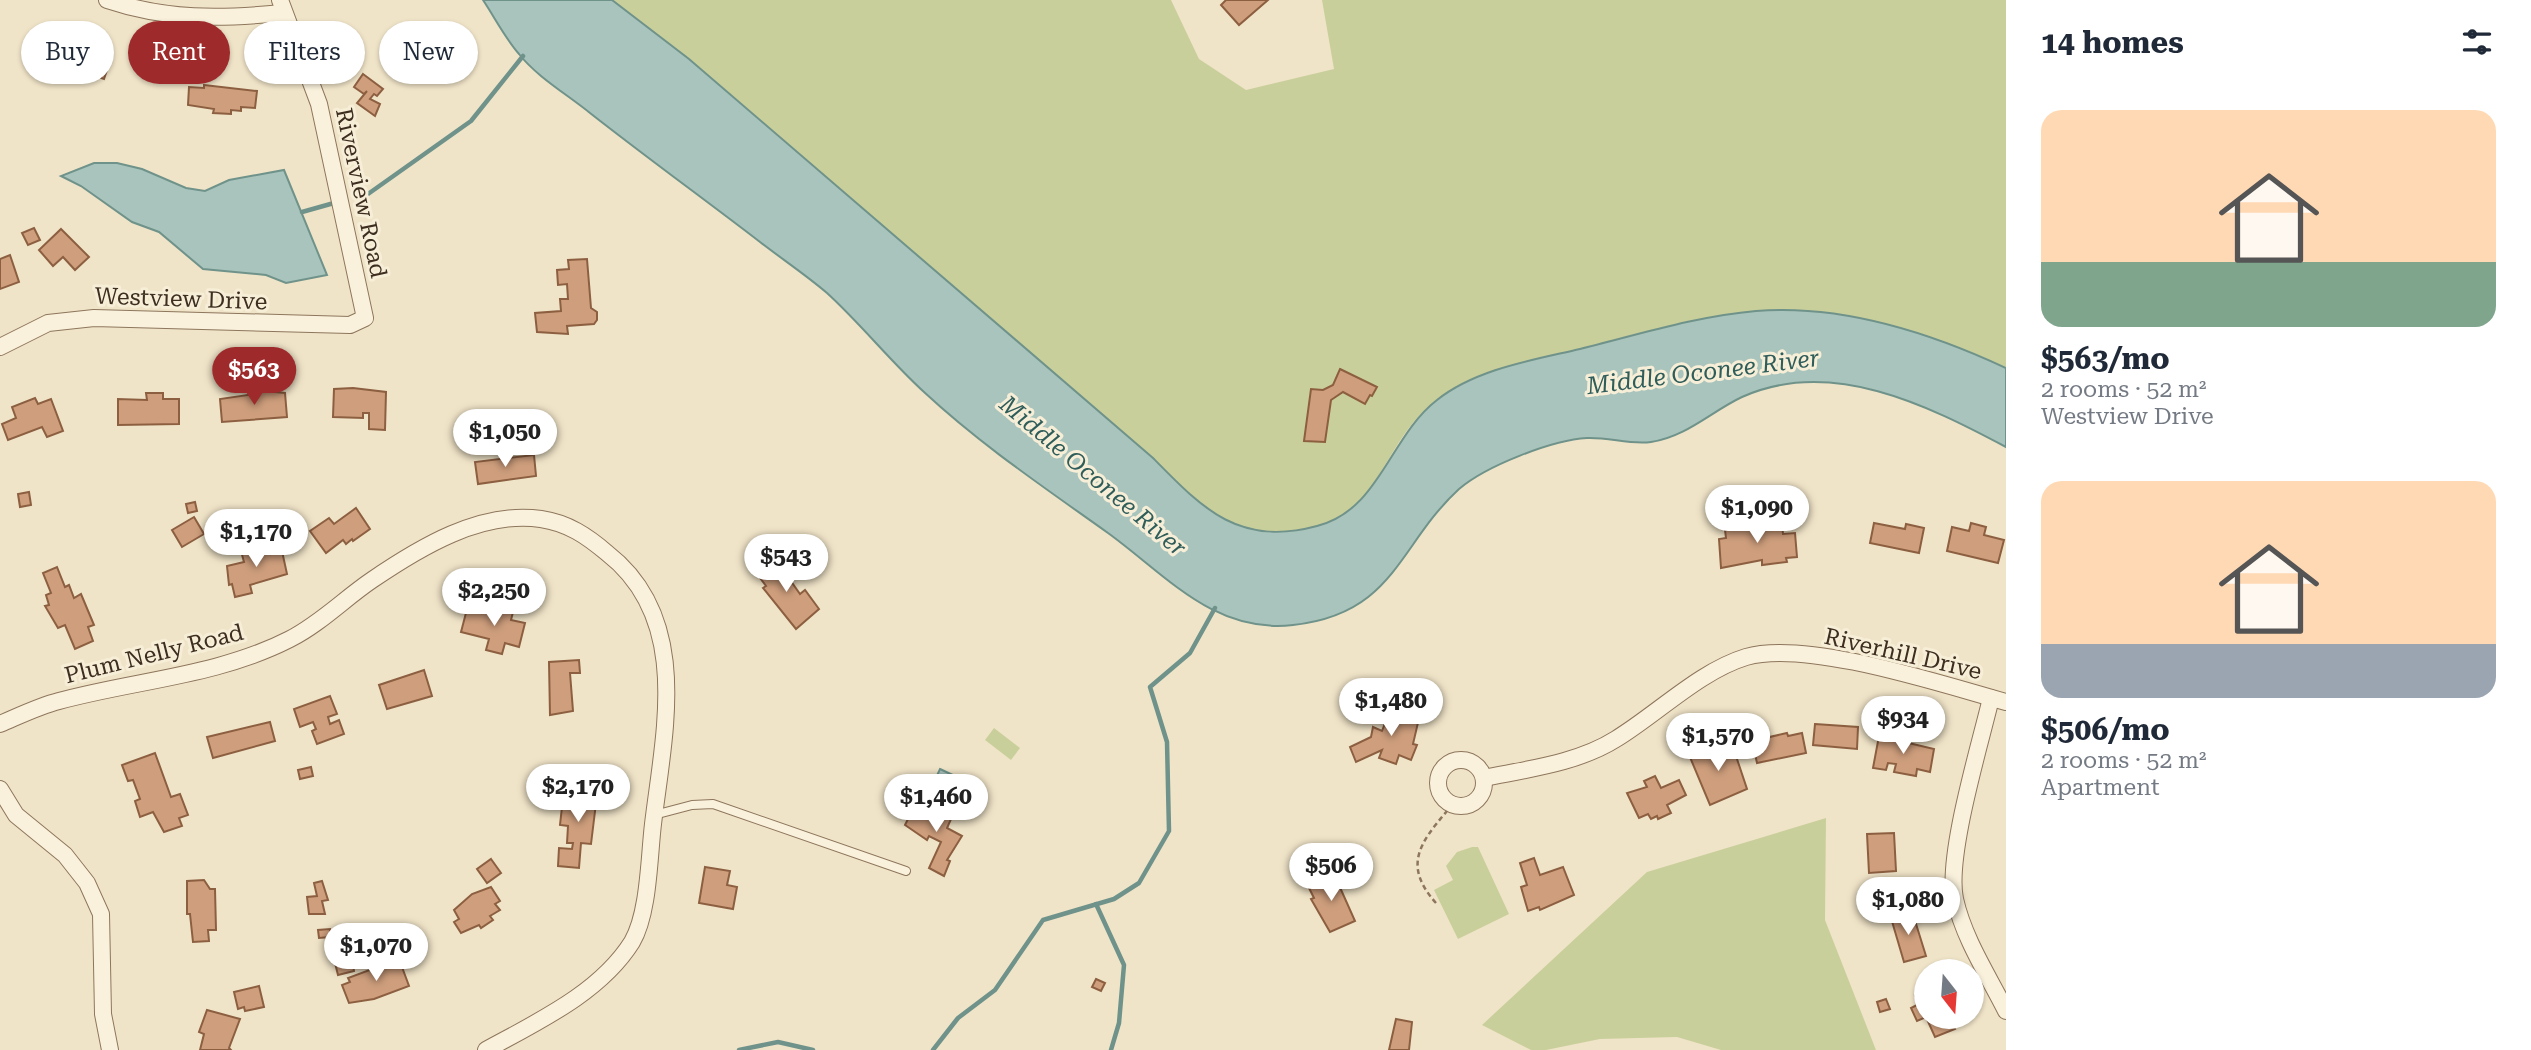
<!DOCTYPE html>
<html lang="en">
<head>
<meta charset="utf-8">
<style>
  body { margin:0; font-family:"Roboto Serif",serif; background:#f6f6f7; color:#1f2937; height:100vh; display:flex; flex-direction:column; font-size:26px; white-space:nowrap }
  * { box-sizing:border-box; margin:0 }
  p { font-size:23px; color:#747a83 }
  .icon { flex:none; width:38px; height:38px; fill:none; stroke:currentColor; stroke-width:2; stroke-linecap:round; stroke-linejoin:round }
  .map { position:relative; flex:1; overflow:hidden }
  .drawer { display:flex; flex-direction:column; background:#fff; width:525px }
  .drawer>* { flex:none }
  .guide { position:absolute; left:21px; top:21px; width:665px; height:63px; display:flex; gap:14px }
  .needle { width:46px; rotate:163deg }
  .buttons { position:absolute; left:1914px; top:959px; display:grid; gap:14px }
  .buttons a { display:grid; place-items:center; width:70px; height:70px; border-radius:50%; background:#fff; box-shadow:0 2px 5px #0004; font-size:35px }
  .price { position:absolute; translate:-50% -60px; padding:0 16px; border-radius:24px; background:#fff; color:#222; font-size:23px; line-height:46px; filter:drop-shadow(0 2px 4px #0008) }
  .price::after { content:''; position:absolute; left:50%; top:42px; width:21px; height:16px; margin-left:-10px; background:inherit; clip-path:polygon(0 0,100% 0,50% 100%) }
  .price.selected { background:#9e2a2b; color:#fff }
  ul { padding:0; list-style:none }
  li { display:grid; align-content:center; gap:14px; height:371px; padding:0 35px }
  li span { display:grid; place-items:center; height:217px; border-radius:21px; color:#555 }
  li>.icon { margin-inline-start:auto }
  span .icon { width:126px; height:126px; fill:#fffc; stroke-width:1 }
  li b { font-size:30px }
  h2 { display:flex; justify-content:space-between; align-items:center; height:84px; padding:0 35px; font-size:30px }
  .pill { padding:0 24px; border-radius:32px; background:#fff; box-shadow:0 2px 5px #0004; font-size:24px; line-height:63px }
  .pill.selected { background:#9e2a2b; color:#fff }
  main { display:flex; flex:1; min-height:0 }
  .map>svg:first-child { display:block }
</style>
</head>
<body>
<main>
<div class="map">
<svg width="2006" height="1050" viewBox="0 0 2006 1050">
  <rect width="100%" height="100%" fill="#f0e4c8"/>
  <!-- green -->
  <g fill="#c9cf9b">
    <path d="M612,0H1171L1199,59L1246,90L1334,69L1322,0H2006V368C1929,333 1841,304 1756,311C1696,316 1634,335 1575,350C1527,362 1472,372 1433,403C1385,440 1380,510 1317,526C1239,547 1203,509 1153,458L689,59Z"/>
    <polygon points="994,728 1020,748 1011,760 985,740"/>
    <polygon points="1826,818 1825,920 1876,1050 1721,1050 1677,1037 1600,1039 1546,1050 1531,1050 1482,1025 1647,872"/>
    <polygon points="1472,847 1478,847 1509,914 1458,939 1434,890 1453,880 1446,866 1457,852"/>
  </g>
  <!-- water -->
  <g fill="#a9c4bc" stroke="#6f938a" stroke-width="2">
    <path d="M483,0H612L689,59L1153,458C1203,509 1239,547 1317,526C1380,510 1389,437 1437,400C1476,369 1533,360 1580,349C1637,335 1697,316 1756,311C1841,304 1929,332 2006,368V447C1927,405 1831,357 1742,397C1712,411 1686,437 1651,442C1630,445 1609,437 1587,438C1552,440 1486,466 1459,489C1398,545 1395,614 1293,625C1214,634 1166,575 1108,533C1045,488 981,445 924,392C890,361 861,324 827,293C806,275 782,259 760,242C704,199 646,157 590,113C568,95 537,77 519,54C505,38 495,18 483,0Z"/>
    <polygon points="94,163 117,163 142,169 186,188 205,191 229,180 284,170 327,275 286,283 266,275 203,269 159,232 132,222 81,186 61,176"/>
    <polygon points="940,769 972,784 966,797 934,782"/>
  </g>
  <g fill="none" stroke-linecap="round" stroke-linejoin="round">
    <!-- stream -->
    <g stroke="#6f938a" stroke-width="4.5">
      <polyline points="358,197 368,194 471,121 523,56"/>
      <polyline points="302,212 334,203"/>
      <polyline points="1096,904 1124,965 1119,1023 1111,1050"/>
      <polyline points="739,1050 778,1042 813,1050"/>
      <polyline points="933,1050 958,1018 995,990 1043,920 1114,899 1139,883 1169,831 1167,742 1150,687 1190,653 1215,608"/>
    </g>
  </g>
  <!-- building -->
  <g fill="#cf9f7d" stroke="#8d5f41" stroke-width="2">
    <polygon points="1226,0 1268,0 1239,25 1221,5"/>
    <polygon points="54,39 69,44 70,40 112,55 104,79 87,73 83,82 64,75 67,66 47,59"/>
    <polygon points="363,74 383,89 377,96 374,94 370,99 380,104 375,116 357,103 367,91 364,94 354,87"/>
    <polygon points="204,85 257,91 255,108 241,107 241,111 231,110 231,114 213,113 214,109 188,105 189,87 204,88"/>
    <polygon points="34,228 40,240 28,245 22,233"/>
    <polygon points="61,229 89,257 75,270 63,257 53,266 39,250"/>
    <polygon points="10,255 19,282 0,289 0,259"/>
    <polygon points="587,259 591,308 597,312 597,320 594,324 567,326 568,334 537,332 535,313 561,311 560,299 568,299 567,284 558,285 557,270 569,269 568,260"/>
    <polygon points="1340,369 1377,387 1372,396 1370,395 1365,404 1343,392 1331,400 1325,442 1304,441 1311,389 1323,390 1333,385"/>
    <polygon points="353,388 386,392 385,430 369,429 369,413 363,413 363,418 333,417 334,389"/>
    <polygon points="255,390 285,393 287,417 222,422 220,399 255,394"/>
    <polygon points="146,393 163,393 163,399 179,399 179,424 118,425 118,399 147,400"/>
    <polygon points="35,398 38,404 51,399 63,431 47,437 42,427 8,440 2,424 16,418 12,407"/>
    <polygon points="534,455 536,476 478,484 475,462"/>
    <polygon points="29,492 31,505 20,507 18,494"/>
    <polygon points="195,502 197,511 188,513 186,504"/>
    <polygon points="356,508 370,529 353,541 352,539 346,544 343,540 326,553 310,531 329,518 334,524"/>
    <polygon points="194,517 204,534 182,547 172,530"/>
    <polygon points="1766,523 1782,523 1783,534 1795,533 1797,557 1786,558 1787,562 1762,565 1762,560 1721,568 1719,539 1726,538 1725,530"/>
    <polygon points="1874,523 1905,529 1906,524 1924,528 1919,553 1870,543"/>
    <polygon points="1971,523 1986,527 1984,535 2004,540 1998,563 1947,551 1952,527 1969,531"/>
    <polygon points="269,544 271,554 282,551 287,574 250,585 252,593 235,597 232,584 229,585 227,566 244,562 241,551"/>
    <polygon points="774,557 800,594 805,590 819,609 796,629 763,588 766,586 755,571"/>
    <polygon points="57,567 65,587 69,585 74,598 81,594 94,625 88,627 93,641 75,649 65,625 58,628 45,606 49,605 46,595 51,593 43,573"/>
    <polygon points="484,604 513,612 511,620 525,623 519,647 505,643 502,654 486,650 489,639 461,632 467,609 481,613"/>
    <polygon points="579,660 580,673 570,673 573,711 550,715 549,662"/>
    <polygon points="424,670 432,696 387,709 379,685"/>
    <polygon points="330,696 337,714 328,717 330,724 339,720 344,734 317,744 312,731 316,729 313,722 300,727 294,709"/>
    <polygon points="1392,705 1420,714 1413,744 1417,745 1411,760 1399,755 1396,764 1379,758 1382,750 1356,762 1350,747 1371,737 1373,727 1382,731"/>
    <polygon points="270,722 275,741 213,758 207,737"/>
    <polygon points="1815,724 1858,727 1857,749 1813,745"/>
    <polygon points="1787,733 1788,736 1802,733 1806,753 1757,763 1752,741"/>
    <polygon points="1879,736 1934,749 1930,772 1917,769 1916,776 1894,772 1896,764 1888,763 1886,770 1873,768"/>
    <polygon points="1705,742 1710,756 1733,747 1747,789 1710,805 1687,750"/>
    <polygon points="155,753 171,797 180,794 188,815 179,818 182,826 164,832 153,812 140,817 135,801 140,799 133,780 128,781 122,765"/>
    <polygon points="311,767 313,776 300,779 298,770"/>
    <polygon points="1655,776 1661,788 1679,780 1686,795 1667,805 1671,813 1658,819 1657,816 1651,819 1648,814 1639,818 1627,793 1647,787 1644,781"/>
    <polygon points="576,782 594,784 596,803 591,844 581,843 579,868 558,866 559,848 572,849 573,843 567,843 568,826 560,825 562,807 570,808"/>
    <polygon points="943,804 955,810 947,828 962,836 947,860 950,861 944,876 929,868 941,842 929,836 927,840 905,825 915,805 937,816"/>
    <polygon points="1894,833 1896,871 1869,873 1867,834"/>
    <polygon points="1534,858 1540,875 1563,867 1574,895 1540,910 1539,907 1528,911 1521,887 1527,885 1520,863"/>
    <polygon points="491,859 501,873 487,883 477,869"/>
    <polygon points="705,867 730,871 727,885 737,887 733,909 699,903"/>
    <polygon points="1334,874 1355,921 1330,932 1311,899 1314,898 1308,886"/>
    <polygon points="204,880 210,889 215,889 216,930 208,930 209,941 193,942 190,914 187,914 187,881"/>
    <polygon points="322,881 328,900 322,901 325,914 309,914 307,897 317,896 314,883"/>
    <polygon points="491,887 500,901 495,904 500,910 490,916 493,920 481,928 479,925 461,933 454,922 459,919 454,910 472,894"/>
    <polygon points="1912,911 1926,956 1904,962 1891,918"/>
    <polygon points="330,929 330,937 319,938 318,930"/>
    <polygon points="352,959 354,971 338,975 335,963"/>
    <polygon points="399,959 409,986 374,999 349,1003 342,985 350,982 348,978"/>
    <polygon points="1096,979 1105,983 1101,991 1092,987"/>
    <polygon points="259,986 264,1007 245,1011 244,1007 238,1009 234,992"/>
    <polygon points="1927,990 1927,1017 1949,1017 1955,1029 1935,1037 1926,1017 1917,1021 1911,1008 1919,1004 1915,995"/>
    <polygon points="1886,999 1890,1009 1880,1012 1877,1002"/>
    <polygon points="207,1010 240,1019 229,1048 231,1050 200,1050 204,1034 199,1032"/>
    <polygon points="1396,1019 1412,1022 1409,1050 1389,1050"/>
  </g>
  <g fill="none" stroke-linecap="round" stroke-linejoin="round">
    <!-- service casing -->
    <g stroke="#8d765c" stroke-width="10">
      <polyline id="service" points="654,815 692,805 713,804 906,871"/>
    </g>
    <!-- minor casing -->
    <g stroke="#8d765c" stroke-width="18">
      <g id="minor">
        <path d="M107,0C166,20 221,19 282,13"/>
        <polyline points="0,347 48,323 94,318 350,325 365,318 319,104 280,0"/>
        <path d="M1991,698C1980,745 1946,856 1955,899C1964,939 1988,975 2006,1011"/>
        <path d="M0,724C19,716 39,706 59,701C136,680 218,676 290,639C321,623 344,599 372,580C419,548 481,510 541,519C568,523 587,536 607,553C692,619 664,732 653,824C649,857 649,913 632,942C600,993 537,1022 486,1050"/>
        <circle cx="1461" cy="783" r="23"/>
        <path d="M1484,778C1528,769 1578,763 1616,739C1657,714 1700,671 1746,657C1806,639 1944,685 2006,702"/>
        <polyline points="0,789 16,815 65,855 87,883 101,914 103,1014 110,1050"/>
      </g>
    </g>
    <!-- path -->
    <path stroke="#8d765c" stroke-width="2.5" stroke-dasharray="5 3.5" stroke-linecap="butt" d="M1436,903C1403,866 1419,844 1447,811"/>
    <!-- service -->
    <use href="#service" stroke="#faf1dc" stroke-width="8"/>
    <!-- minor -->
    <use href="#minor" stroke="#faf1dc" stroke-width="16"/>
  </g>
  <g text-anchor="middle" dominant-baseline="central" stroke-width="6" stroke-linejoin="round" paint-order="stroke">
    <!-- street labels -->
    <g font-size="23" fill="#3d2e20" stroke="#f7eed8">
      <text transform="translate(361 193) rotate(78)">Riverview Road</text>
      <text transform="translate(181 299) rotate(2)">Westview Drive</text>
      <text transform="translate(154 654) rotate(-14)">Plum Nelly Road</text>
      <text transform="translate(1903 654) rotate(13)">Riverhill Drive</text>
    </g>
    <!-- water labels -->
    <g font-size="24" font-style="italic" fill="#2f5d5a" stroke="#f7eed8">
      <text transform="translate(1703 372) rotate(-7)">Middle Oconee River</text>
      <text transform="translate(1093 476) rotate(40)">Middle Oconee River</text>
    </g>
  </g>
</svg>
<div class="buttons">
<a><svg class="needle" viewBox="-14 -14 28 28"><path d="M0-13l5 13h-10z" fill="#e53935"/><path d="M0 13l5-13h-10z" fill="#747a83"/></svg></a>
</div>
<b class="price selected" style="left:254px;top:407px">$563</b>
<b class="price" style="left:505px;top:469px">$1,050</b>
<b class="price" style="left:1757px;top:545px">$1,090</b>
<b class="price" style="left:256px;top:569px">$1,170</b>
<b class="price" style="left:786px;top:594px">$543</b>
<b class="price" style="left:494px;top:628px">$2,250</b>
<b class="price" style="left:1391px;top:738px">$1,480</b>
<b class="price" style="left:1903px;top:756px">$934</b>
<b class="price" style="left:1718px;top:773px">$1,570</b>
<b class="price" style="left:578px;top:824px">$2,170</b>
<b class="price" style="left:936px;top:834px">$1,460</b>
<b class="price" style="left:1331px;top:903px">$506</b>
<b class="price" style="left:1908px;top:937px">$1,080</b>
<b class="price" style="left:376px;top:983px">$1,070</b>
<div class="guide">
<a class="pill">Buy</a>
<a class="pill selected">Rent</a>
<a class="pill">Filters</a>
<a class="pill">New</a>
</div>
</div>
<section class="drawer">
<h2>14 homes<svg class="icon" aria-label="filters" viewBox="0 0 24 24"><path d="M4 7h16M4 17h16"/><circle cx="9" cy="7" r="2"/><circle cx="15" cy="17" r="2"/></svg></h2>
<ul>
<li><span style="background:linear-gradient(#ffd9b3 70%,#7fa58c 0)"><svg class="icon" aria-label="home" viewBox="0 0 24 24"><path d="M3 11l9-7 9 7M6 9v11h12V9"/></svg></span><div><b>$563/mo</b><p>2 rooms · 52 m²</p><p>Westview Drive</p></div></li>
<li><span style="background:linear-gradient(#ffd9b3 75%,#9aa5b1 0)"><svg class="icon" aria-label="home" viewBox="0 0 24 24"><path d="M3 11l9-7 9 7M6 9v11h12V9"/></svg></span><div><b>$506/mo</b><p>2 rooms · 52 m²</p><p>Apartment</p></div></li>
</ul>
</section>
</main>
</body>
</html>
